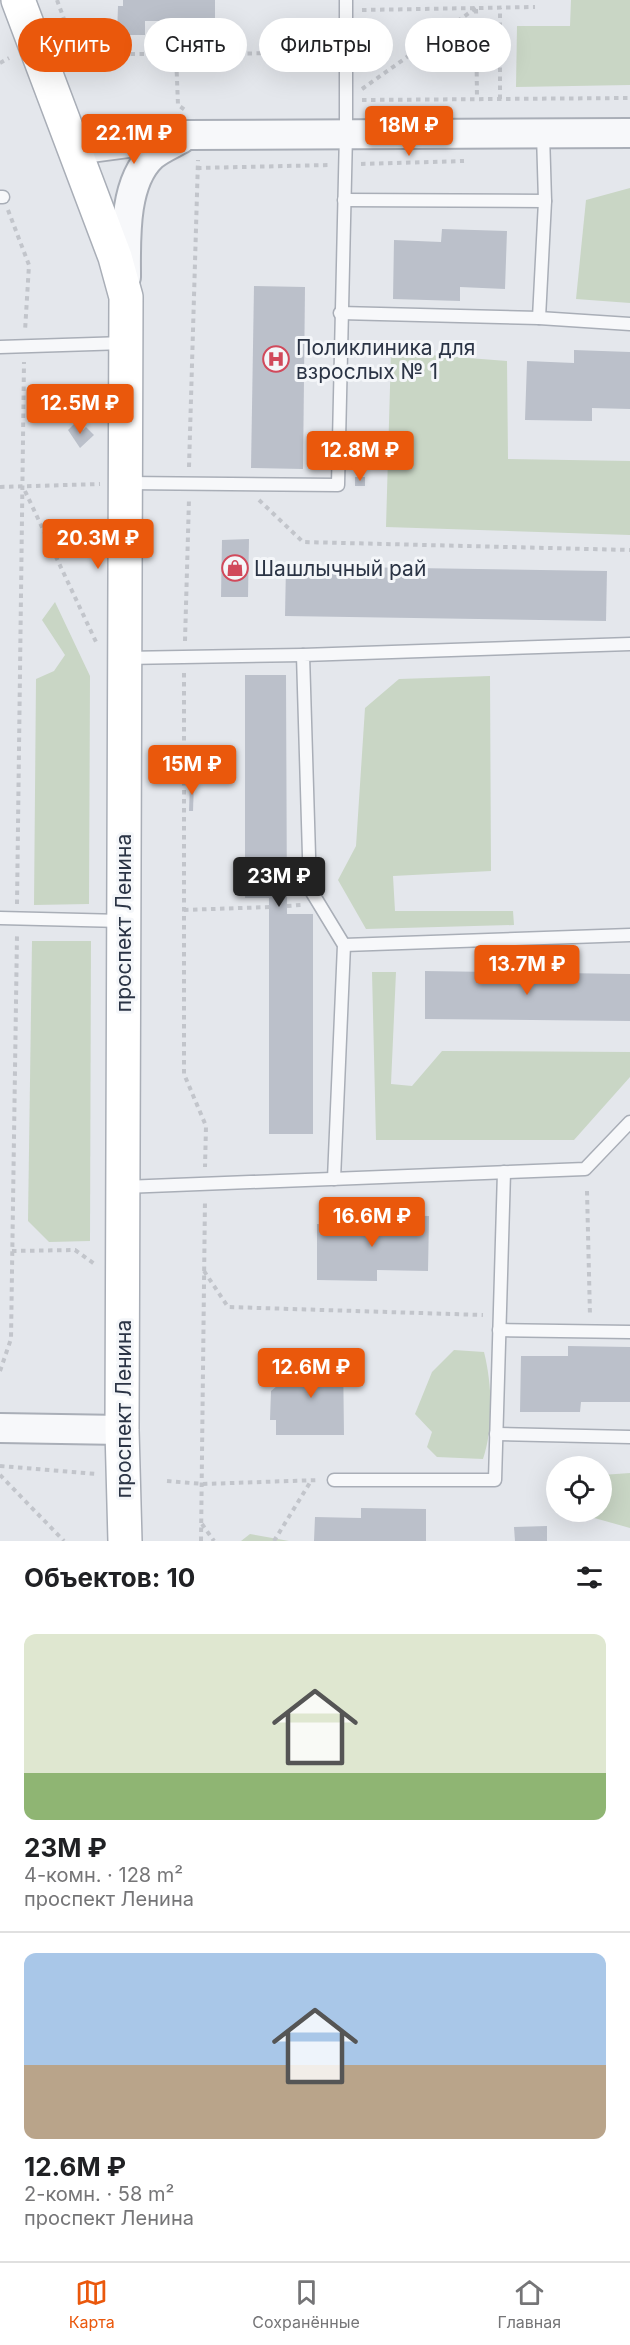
<!DOCTYPE html>
<html lang="ru">
<head>
<meta charset="utf-8">
<style>
  body { margin:0; font-family:Inter,sans-serif; background:#f2f2f2; color:#202124; height:100vh; display:flex; flex-direction:column; font-size:22px; white-space:nowrap }
  * { box-sizing:border-box; margin:0 }
  p { font-size:20px; color:#757577 }
  .icon { flex:none; width:33px; height:33px; fill:none; stroke:currentColor; stroke-width:2; stroke-linecap:round; stroke-linejoin:round }
  .map { position:relative; height:1541px; overflow:hidden }
  .drawer { display:flex; flex-direction:column; background:#fff; flex:1 }
  .drawer>* { flex:none }
  .guide { position:absolute; left:18px; top:18px; width:594px; height:54px; display:flex; gap:12px }
  .buttons { position:absolute; left:546px; top:1456px; display:grid; gap:12px }
  .buttons a { display:grid; place-items:center; width:66px; height:66px; border-radius:50%; background:#fff; box-shadow:0 6px 24px #0002; font-size:30px }
  .price { position:absolute; translate:-50% -51px; padding:0 14px; border-radius:6px; background:#ea580c; color:#fff; font-size:20px; line-height:39px; filter:drop-shadow(0 2px 3px #0008) }
  .price::after { content:''; position:absolute; left:50%; top:36px; width:18px; height:14px; margin-left:-9px; background:inherit; clip-path:polygon(0 0,100% 0,50% 100%) }
  .price.active { background:#222; color:#fff }
  ul { padding:0; list-style:none }
  li { display:grid; align-content:center; gap:12px; height:318px; padding:0 24px }
  li+li { border-top:2px solid #e0e0e0 }
  li span { display:grid; place-items:center; height:186px; border-radius:12px; color:#555 }
  li>.icon { margin-inline-start:auto }
  span .icon { width:108px; height:108px; fill:#fffc; stroke-width:1 }
  li b { font-size:26px }
  h2 { display:flex; justify-content:space-between; align-items:center; height:72px; padding:0 24px; font-size:26px }
  .tag { padding:0 21px; border-radius:27px; background:#fff; box-shadow:0 6px 24px #0002; font-size:21px; line-height:54px }
  .tag.active { background:#ea580c; color:#fff }
  .menu { display:flex; justify-content:space-around; align-items:center; height:84px; border-top:2px solid #e0e0e0; background:#fff; font-size:16px; color:#757577 }
  .menu a { display:grid; justify-items:center; gap:3px }
  .menu .active { color:#ea580c }
  .map>svg:first-child { display:block }
</style>
</head>
<body>
<div class="map">
<svg width="630" height="1541" viewBox="0 0 630 1541">
  <rect width="100%" height="100%" fill="#e4e7ec"/>
  <!-- green -->
  <g fill="#c9d6c5">
    <polygon points="571,0 630,0 630,85 516,87 517,26 570,26"/>
    <polygon points="630,188 630,303 576,299 586,200"/>
    <polygon points="391,352 507,361 508,459 630,461 630,535 386,527"/>
    <polygon points="55,602 90,676 89,904 34,905 36,679 54,671 65,655 42,620"/>
    <polygon points="490,676 491,871 393,876 395,911 513,911 514,925 366,929 338,880 356,846 365,708 399,679"/>
    <polygon points="32,941 91,941 90,1241 49,1242 28,1221"/>
    <polygon points="372,972 396,972 391,1084 412,1086 442,1051 630,1052 630,1077 574,1140 376,1140"/>
    <path d="M454,1350L484,1352C492,1384 494,1427 483,1459L437,1457L427,1447L432,1432L415,1414L432,1372Z"/>
    <polygon points="630,1473 630,1528 573,1512 602,1512 602,1475"/>
    <polygon points="250,1534 289,1541 241,1541"/>
  </g>
  <!-- building -->
  <g fill="#bbc0ca">
    <polygon points="123,0 215,0 215,42 185,42 185,21 145,21 145,35 117,35 118,6 123,6"/>
    <polygon points="442,229 507,231 505,289 460,287 460,301 393,299 394,240 441,242"/>
    <polygon points="254,286 305,287 303,469 251,468"/>
    <polygon points="574,350 630,352 630,409 592,408 592,421 525,420 527,361 574,363"/>
    <polygon points="75,423 83,430 86,427 94,435 80,448 68,430"/>
    <rect x="355" y="477" width="10" height="9"/>
    <polygon points="249,539 248,597 221,597 222,540"/>
    <polygon points="286,566 607,571 606,621 285,616"/>
    <polygon points="245,675 286,675 287,914 313,914 313,1134 269,1134 269,898 245,898"/>
    <polygon points="190,782 194,782 193,811 189,811"/>
    <polygon points="425,971 630,974 630,1021 425,1019"/>
    <polygon points="364,1215 429,1216 428,1271 377,1270 377,1281 317,1280 317,1224 364,1225"/>
    <polygon points="568,1346 630,1347 630,1402 581,1402 580,1412 520,1412 521,1356 568,1356"/>
    <polygon points="343,1355 344,1435 276,1435 276,1420 270,1420 271,1391 313,1356"/>
    <polygon points="361,1508 426,1509 426,1541 314,1541 315,1517 361,1518"/>
    <polygon points="547,1526 547,1541 515,1541 514,1527"/>
  </g>
  <g fill="none" stroke-linecap="round" stroke-linejoin="round">
    <!-- service casing -->
    <g stroke="#a9aeb7" stroke-width="15">
      <g id="service">
        <polyline points="0,197 3,197"/>
        <polyline points="344,200 545,201 543,134"/>
        <polyline points="340,313 539,318 630,324"/>
        <polyline points="539,318 545,201"/>
        <polyline points="0,347 125,343"/>
        <polyline points="126,483 338,485 346,133 346,0"/>
        <polyline points="124,658 303,655"/>
        <polyline points="0,918 122,921"/>
        <polyline points="344,945 630,935"/>
        <polyline points="334,1179 344,945 310,889 303,655 630,644"/>
        <polyline points="124,1187 585,1169 630,1122"/>
        <polyline points="499,1330 630,1332"/>
        <polyline points="496,1434 630,1437"/>
        <polyline points="334,1480 495,1480 504,1172"/>
      </g>
    </g>
    <!-- tertiary casing -->
    <g stroke="#a9aeb7" stroke-width="32">
      <g id="tertiary">
        <polyline points="75,150 188,135 630,133"/>
        <path d="M126,277C126,241 123,183 152,156C160,149 172,144 181,139"/>
        <polyline points="0,1428 122,1430"/>
      </g>
    </g>
    <!-- secondary casing -->
    <g stroke="#a9aeb7" stroke-width="36">
      <polyline id="secondary" points="18,0 115,257 126,297 122,1430 125,1541"/>
    </g>
    <!-- path -->
    <g stroke="#c2c5cb" stroke-width="4" stroke-dasharray="4.5 4.5" stroke-linecap="butt">
      <polyline points="57,0 68,30 129,54 330,53"/>
      <polyline points="476,9 477,99"/>
      <polyline points="362,10 535,7"/>
      <polyline points="176,54 178,105 185,110"/>
      <polyline points="0,63 9,58"/>
      <polyline points="362,89 476,8"/>
      <polyline points="500,99 500,8"/>
      <polyline points="362,100 630,98"/>
      <polyline points="361,164 464,161"/>
      <polyline points="197,168 330,165"/>
      <polyline points="8,210 29,265 25,331"/>
      <polyline points="189,467 198,160"/>
      <polyline points="0,487 100,484"/>
      <polyline points="25,491 97,644"/>
      <polyline points="259,500 303,542 630,550"/>
      <polyline points="185,641 189,499"/>
      <polyline points="184,673 184,1074 206,1126 205,1167"/>
      <polyline points="17,904 24,362"/>
      <polyline points="287,906 301,905"/>
      <polyline points="184,910 270,907"/>
      <polyline points="587,1191 590,1316"/>
      <polyline points="12,1251 75,1250 96,1265"/>
      <polyline points="204,1271 228,1307 483,1315"/>
      <polyline points="0,1371 11,1339 17,935"/>
      <polyline points="0,1466 97,1474"/>
      <polyline points="0,1475 64,1541"/>
      <polyline points="167,1481 203,1484 319,1480"/>
      <polyline points="202,1524 214,1541"/>
      <polyline points="201,1541 205,1199"/>
      <polyline points="274,1541 311,1481"/>
    </g>
    <!-- service -->
    <use href="#service" stroke="#f7f8fa" stroke-width="12"/>
    <!-- tertiary -->
    <use href="#tertiary" stroke="#f7f8fa" stroke-width="28"/>
    <!-- secondary -->
    <use href="#secondary" stroke="#fff" stroke-width="33"/>
  </g>
  <!-- icons -->
  <defs>
    <g id="hospital-ring" transform="scale(1.35)"><circle r="9.5" fill="#f4f6f9" stroke="#d1495b" stroke-width="1.5"/><path d="M-5-5h3v3.5h4V-5h3V5h-3V1.5h-4V5h-3Z" fill="#d1495b"/></g>
    <g id="shop-ring" transform="scale(1.35)"><circle r="9.5" fill="#f4f6f9" stroke="#d1495b" stroke-width="1.5"/><path d="M-5-2.5h2.3a2.7 3.5 0 0 1 5.4 0H5L5.5 6h-11ZM-1.5-2.5h3a1.5 2.3 0 0 0-3 0Z" fill="#d1495b"/></g>
  </defs>
  <g fill-rule="evenodd">
    <use href="#hospital-ring" x="276" y="359"/>
    <use href="#shop-ring" x="235" y="568"/>
  </g>
  <g text-anchor="middle" dominant-baseline="central" stroke-width="6" stroke-linejoin="round" paint-order="stroke">
    <!-- poi labels -->
    <g font-size="21" fill="#2b3445" stroke="#f4f6f9" text-anchor="start">
      <text x="296" y="347">Поликлиника для<tspan x="296" dy="24">взрослых № 1</tspan></text>
      <text x="254" y="568">Шашлычный рай</text>
    </g>
    <!-- street labels -->
    <g font-size="21" fill="#2b3445" stroke="#f4f6f9">
      <text transform="translate(123 923) rotate(-90)">проспект Ленина</text>
      <text transform="translate(123 1409) rotate(-90)">проспект Ленина</text>
    </g>
  </g>
</svg>
<div class="buttons">
<a><svg class="icon" aria-label="locate" viewBox="0 0 24 24"><circle cx="12" cy="12" r="6"/><path d="M12 2v4M12 18v4M2 12h4M18 12h4"/></svg></a>
</div>
<b class="price" style="left:409px;top:157px">18M ₽</b>
<b class="price" style="left:134px;top:165px">22.1M ₽</b>
<b class="price" style="left:80px;top:435px">12.5M ₽</b>
<b class="price" style="left:360px;top:482px">12.8M ₽</b>
<b class="price" style="left:98px;top:570px">20.3M ₽</b>
<b class="price" style="left:192px;top:796px">15M ₽</b>
<b class="price active" style="left:279px;top:908px">23M ₽</b>
<b class="price" style="left:527px;top:996px">13.7M ₽</b>
<b class="price" style="left:372px;top:1248px">16.6M ₽</b>
<b class="price" style="left:311px;top:1399px">12.6M ₽</b>
<div class="guide">
<a class="tag active">Купить</a>
<a class="tag">Снять</a>
<a class="tag">Фильтры</a>
<a class="tag">Новое</a>
</div>
</div>
<section class="drawer">
<h2>Объектов: 10<svg class="icon" aria-label="filters" viewBox="0 0 24 24"><path d="M4 7h16M4 17h16"/><circle cx="9" cy="7" r="2"/><circle cx="15" cy="17" r="2"/></svg></h2>
<ul>
<li><span style="background:linear-gradient(#dfe7d0 75%,#8fb573 0)"><svg class="icon" aria-label="home" viewBox="0 0 24 24"><path d="M3 11l9-7 9 7M6 9v11h12V9"/></svg></span><div><b>23M ₽</b><p>4-комн. · 128 m²</p><p>проспект Ленина</p></div></li>
<li><span style="background:linear-gradient(#a9c7e8 60%,#b9a48a 0)"><svg class="icon" aria-label="home" viewBox="0 0 24 24"><path d="M3 11l9-7 9 7M6 9v11h12V9"/></svg></span><div><b>12.6M ₽</b><p>2-комн. · 58 m²</p><p>проспект Ленина</p></div></li>
</ul>
</section>
<nav class="menu">
<a class="active"><svg class="icon" aria-label="map" viewBox="0 0 24 24"><path d="M3 6l6-2 6 2 6-2v14l-6 2-6-2-6 2zM9 4v14M15 6v14"/></svg>Карта</a>
<a><svg class="icon" aria-label="saved" viewBox="0 0 24 24"><path d="M7 4h10v16l-5-4-5 4z"/></svg>Сохранённые</a>
<a><svg class="icon" aria-label="home" viewBox="0 0 24 24"><path d="M3 11l9-7 9 7M6 9v11h12V9"/></svg>Главная</a>
</nav>
</body>
</html>
